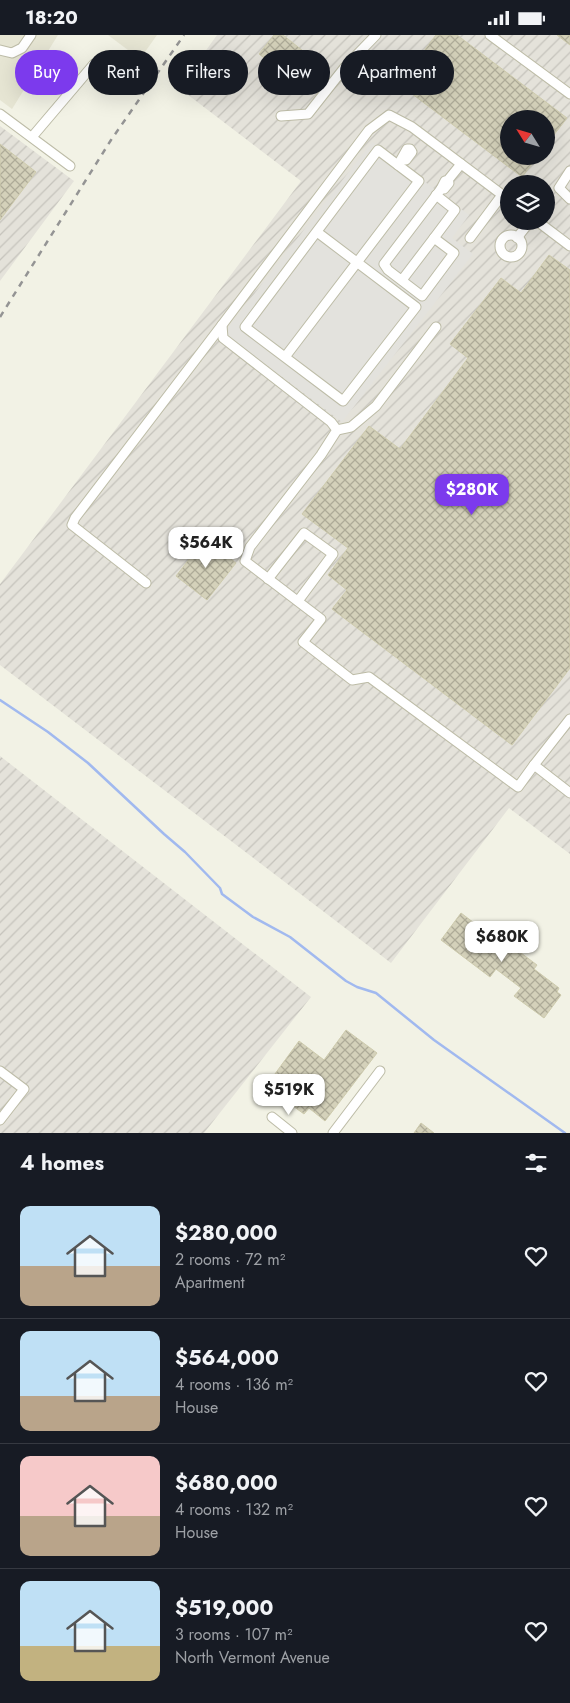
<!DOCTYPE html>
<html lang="en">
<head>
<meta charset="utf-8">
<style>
  body { margin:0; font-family:Jost,sans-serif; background:#20242c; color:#f1f3f6; height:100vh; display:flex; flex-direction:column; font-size:19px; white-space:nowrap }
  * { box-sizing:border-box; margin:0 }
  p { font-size:16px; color:#9ea1a6 }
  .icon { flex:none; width:28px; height:28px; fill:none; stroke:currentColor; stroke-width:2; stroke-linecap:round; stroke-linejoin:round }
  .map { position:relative; height:1098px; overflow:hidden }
  .sheet { display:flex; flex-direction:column; background:#171b24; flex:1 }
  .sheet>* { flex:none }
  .top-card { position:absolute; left:15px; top:15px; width:540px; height:45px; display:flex; gap:10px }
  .needle { width:32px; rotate:307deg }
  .tools { position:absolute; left:500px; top:75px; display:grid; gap:10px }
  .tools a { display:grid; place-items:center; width:55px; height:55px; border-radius:50%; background:#171b24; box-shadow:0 5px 20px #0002; font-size:25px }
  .price { position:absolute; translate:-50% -42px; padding:0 11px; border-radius:10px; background:#fff; color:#222; font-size:16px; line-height:32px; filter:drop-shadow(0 1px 2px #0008) }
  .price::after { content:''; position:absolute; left:50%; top:30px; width:15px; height:11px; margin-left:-8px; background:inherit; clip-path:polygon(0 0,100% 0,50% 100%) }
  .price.selected { background:#7c3aed; color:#fff }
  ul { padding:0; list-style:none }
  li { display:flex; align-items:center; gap:15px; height:125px; padding:0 20px }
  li+li { border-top:1px solid #363941 }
  li span { display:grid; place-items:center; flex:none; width:140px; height:100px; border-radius:10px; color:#555 }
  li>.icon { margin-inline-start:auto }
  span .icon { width:60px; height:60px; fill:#fffc; stroke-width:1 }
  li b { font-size:21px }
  h2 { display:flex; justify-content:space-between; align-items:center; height:60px; padding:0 20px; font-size:21px }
  .pill { padding:0 18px; border-radius:22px; background:#171b24; box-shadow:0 5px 20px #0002; font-size:18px; line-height:45px }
  .pill.selected { background:#7c3aed; color:#fff }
  .status { display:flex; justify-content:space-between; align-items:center; height:35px; padding:0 25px; background:#171b24; direction:ltr }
  .status svg { height:14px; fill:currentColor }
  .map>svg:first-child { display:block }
</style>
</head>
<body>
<div class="status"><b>18:20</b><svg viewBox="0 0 49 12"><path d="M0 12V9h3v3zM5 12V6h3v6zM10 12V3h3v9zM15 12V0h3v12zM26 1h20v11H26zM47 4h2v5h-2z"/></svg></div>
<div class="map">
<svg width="570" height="1098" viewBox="0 0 570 1098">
  <defs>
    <pattern id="industrial-furrows" width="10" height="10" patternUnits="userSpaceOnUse" patternTransform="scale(1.25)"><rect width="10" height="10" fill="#e4e2da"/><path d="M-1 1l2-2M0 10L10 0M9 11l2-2" fill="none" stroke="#c5c3bc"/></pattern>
    <pattern id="building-cross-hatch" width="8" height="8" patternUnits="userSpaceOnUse" patternTransform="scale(1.25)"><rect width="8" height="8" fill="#d4d1ba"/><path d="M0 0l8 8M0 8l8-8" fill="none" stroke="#aeab98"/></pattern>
  </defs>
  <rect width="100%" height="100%" fill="#f2f2e5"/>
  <!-- residential -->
  <g fill="#e6e5d3">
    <polygon points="0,0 58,0 12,74 0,65"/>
    <polygon points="108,0 157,0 140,24"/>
  </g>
  <!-- industrial -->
  <g fill="url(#industrial-furrows)" fill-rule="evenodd">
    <path d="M217,0H570V819L509,773L391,928L0,630V549L301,146L179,53ZM509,84H546V121H509ZM509,149H546V186H509Z"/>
    <polygon points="0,91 74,146 0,246"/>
    <polygon points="0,721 311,962 204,1098 0,1098"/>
  </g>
  <!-- parking -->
  <polygon fill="#e3e2dd" points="372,107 469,180 452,203 473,219 342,387 224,298"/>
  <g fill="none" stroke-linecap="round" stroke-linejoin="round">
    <!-- stream -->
    <polyline stroke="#a1b9ef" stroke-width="2.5" points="0,665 48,697 88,728 164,799 185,817 220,853 222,859 253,882 290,902 346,946 357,952 376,958 434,1005 565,1098"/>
  </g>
  <!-- building -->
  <g fill="url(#building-cross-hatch)" stroke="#cecbad">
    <polygon points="274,0 283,0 308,20 290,43 259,19"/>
    <polygon points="436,0 457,0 567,83 546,110 546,84 509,84 509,121 538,121 522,142 399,49"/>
    <polygon points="557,0 570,0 570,10"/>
    <polygon points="0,109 36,137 0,185"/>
    <polygon points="549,220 570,235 570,633 512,710 332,574 347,555 328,540 348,513 302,479 369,391 400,414 468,323 450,309 501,243 521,258"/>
    <polygon points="205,504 236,528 207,565 176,541"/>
    <polygon points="461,878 486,897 489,894 537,930 534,934 559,953 557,957 561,960 544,983 514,961 521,953 496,934 490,942 441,905"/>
    <polygon points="346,995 377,1018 325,1086 309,1073 304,1079 278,1060 284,1052 272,1043 299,1006 324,1025"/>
    <polygon points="421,1088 434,1098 414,1098"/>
  </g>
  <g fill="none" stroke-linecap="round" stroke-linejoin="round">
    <!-- minor casing -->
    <g stroke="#bdbca7" stroke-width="11">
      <g id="minor">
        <polyline points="490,0 570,59"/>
        <polyline points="0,15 12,18 22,13 31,0"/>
        <polyline points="0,79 70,131"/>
        <polyline points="281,81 308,79 345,32 376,0"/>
        <polyline points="32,102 94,29"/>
        <polyline points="398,130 407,114 410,114 412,117 406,125 401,125"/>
        <polyline points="570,136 559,153 570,164"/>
        <polyline points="448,145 449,148 444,154 441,154 445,146 448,145 461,129"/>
        <polyline points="509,165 412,92 389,80 369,95 222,290 223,303 331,387 337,395 321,420 250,512 245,526 321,584 303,607 352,645 369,642 518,752 534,730"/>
        <polyline points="537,186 570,211"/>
        <circle cx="511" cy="211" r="11"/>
        <polyline points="434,203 455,175 436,160"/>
        <polyline points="470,203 502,160"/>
        <polyline points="517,203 530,186"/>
        <polyline points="402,245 434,203 454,218 422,261 388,235 384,229 441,154"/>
        <polyline points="285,322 419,146 378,115 245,292 343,366 416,272 317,197"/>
        <polyline points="337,395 351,392 376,371 436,292"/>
        <polyline points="268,544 304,498 333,519 298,566"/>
        <polyline points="146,548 72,490 75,483 222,290"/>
        <polyline points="570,684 534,730 570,758"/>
        <polyline points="0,1036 24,1054 0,1085"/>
        <polyline points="272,1082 292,1098"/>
        <polyline points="333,1098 380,1036"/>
      </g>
    </g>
    <!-- minor -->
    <use href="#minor" stroke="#fff" stroke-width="9"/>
    <!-- rail -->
    <polyline stroke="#949494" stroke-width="2.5" stroke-dasharray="6 6" stroke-linecap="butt" points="0,282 111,105 184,0"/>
  </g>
</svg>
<div class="tools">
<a><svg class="needle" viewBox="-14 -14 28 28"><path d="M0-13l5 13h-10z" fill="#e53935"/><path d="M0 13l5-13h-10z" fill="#9ea1a6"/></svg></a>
<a><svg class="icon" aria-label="layers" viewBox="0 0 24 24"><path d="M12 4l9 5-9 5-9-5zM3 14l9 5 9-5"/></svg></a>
</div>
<b class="price selected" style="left:472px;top:481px">$280K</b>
<b class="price" style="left:206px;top:534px">$564K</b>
<b class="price" style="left:502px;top:928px">$680K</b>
<b class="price" style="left:289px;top:1081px">$519K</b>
<div class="top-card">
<a class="pill selected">Buy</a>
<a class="pill">Rent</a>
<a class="pill">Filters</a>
<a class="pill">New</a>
<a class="pill">Apartment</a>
</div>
</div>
<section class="sheet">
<h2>4 homes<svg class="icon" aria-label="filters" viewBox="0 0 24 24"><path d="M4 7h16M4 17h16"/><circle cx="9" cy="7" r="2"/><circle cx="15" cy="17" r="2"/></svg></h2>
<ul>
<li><span style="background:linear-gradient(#bfe0f5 60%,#b9a48a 0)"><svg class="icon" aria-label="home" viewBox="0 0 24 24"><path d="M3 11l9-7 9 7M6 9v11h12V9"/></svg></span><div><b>$280,000</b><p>2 rooms · 72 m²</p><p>Apartment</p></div><svg class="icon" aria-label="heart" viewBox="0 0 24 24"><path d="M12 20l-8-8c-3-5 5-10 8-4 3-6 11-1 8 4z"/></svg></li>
<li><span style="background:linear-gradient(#bfe0f5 65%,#b9a48a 0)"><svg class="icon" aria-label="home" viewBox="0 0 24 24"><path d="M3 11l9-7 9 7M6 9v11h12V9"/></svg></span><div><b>$564,000</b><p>4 rooms · 136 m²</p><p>House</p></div><svg class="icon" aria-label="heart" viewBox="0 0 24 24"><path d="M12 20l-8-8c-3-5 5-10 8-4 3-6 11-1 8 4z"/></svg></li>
<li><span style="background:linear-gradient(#f6c9c9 60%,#b9a48a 0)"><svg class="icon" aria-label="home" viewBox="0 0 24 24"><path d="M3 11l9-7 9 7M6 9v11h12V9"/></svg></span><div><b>$680,000</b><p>4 rooms · 132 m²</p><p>House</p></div><svg class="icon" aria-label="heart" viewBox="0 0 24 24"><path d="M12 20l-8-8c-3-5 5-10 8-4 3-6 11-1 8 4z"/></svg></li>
<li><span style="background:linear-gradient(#bfe0f5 65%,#c2b280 0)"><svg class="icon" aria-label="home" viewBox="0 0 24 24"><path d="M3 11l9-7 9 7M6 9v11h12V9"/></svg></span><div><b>$519,000</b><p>3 rooms · 107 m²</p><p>North Vermont Avenue</p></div><svg class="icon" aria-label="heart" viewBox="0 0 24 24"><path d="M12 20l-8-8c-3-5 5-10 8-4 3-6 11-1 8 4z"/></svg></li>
</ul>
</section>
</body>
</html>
